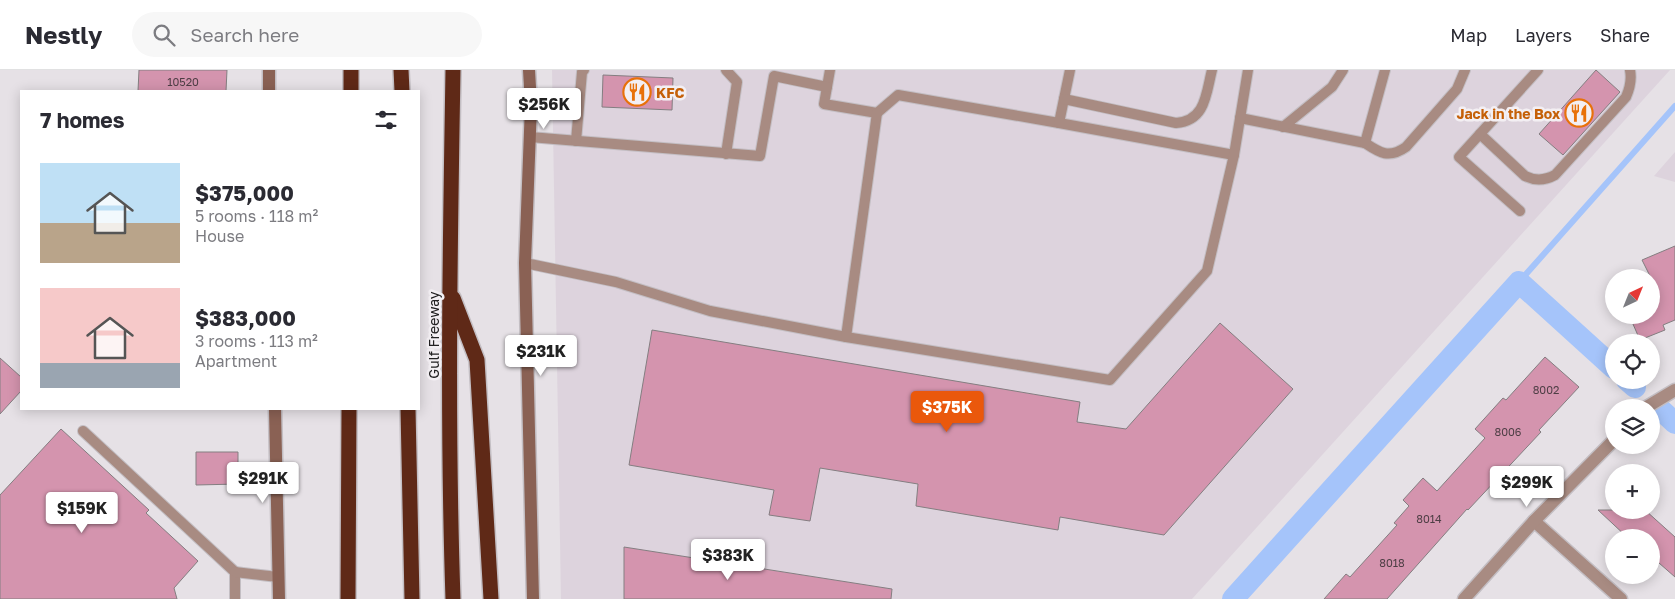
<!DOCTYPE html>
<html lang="en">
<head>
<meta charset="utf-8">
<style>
  body { margin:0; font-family:"Golos Text",sans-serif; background:#f7f7f7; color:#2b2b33; height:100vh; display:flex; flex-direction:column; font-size:19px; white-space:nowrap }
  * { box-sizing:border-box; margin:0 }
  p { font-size:16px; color:#7c7c81 }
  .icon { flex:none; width:28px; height:28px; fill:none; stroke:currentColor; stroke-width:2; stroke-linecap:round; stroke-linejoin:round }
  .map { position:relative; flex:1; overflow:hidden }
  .panel { position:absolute; left:20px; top:20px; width:400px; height:320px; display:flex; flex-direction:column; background:#fff; border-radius:0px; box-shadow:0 2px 12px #0003 }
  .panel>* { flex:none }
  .needle { width:32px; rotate:43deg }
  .buttons { position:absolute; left:1605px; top:199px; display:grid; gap:10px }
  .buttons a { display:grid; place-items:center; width:55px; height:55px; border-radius:50%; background:#fff; box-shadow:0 2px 12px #0003; font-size:25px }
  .price { position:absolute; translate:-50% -42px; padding:0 11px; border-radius:5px; background:#fff; color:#222; font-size:16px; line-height:32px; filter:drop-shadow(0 1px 2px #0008) }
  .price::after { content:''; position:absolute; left:50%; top:30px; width:15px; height:11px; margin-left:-8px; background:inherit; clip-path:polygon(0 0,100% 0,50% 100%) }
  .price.current { background:#ea580c; color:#fff }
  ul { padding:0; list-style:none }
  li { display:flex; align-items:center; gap:15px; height:125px; padding:0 20px }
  li span { display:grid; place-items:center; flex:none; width:140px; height:100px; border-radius:0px; color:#555 }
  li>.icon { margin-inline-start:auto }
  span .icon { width:60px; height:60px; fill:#fffc; stroke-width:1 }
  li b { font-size:21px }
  h2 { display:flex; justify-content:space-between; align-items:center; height:60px; padding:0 20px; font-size:21px }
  header { display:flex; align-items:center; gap:30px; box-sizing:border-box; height:70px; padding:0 25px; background:#fff; border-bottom:1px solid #e1e1e2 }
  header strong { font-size:24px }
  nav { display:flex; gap:28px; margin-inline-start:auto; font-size:18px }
  .search { width:350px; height:45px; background:#f7f7f7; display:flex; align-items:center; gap:12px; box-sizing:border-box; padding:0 18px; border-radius:28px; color:#7c7c81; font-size:19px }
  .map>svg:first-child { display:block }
</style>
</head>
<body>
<header>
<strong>Nestly</strong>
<div class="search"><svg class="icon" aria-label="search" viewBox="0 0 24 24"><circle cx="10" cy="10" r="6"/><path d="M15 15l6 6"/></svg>Search here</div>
<nav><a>Map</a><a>Layers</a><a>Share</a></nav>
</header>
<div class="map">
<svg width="1675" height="529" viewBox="0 0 1675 529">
  <rect width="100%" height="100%" fill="#e6e1e6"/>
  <!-- built -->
  <g fill="#ddd3dd">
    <polygon points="552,0 1670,0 1192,529 561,529"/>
    <polygon points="1675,82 1675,112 1654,106"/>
  </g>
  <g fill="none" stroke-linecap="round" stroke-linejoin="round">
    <!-- stream -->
    <polyline stroke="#a5c4fa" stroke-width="6" points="1519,212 1675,36"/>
    <!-- canal -->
    <g stroke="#a5c4fa" stroke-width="22">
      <polyline points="1627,310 1635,317"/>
      <polyline points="1661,340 1675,353"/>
      <polyline points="1233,529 1519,212 1614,298"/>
    </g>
  </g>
  <!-- building -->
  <g fill="#d494ae" stroke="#847e81">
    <polygon points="139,0 227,0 226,21 138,21"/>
    <polygon points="1596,0 1620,22 1563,85 1539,64"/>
    <polygon points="603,5 673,8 672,40 602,37"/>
    <polygon points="1675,176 1675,250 1663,255 1665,260 1640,270 1629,245 1651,245 1651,208 1642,190"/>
    <polygon points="1220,253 1293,319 1164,465 1060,447 1058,460 916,436 918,414 820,398 810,451 769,445 774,420 629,395 652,260 1080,332 1077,352 1126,359"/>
    <polygon points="1545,287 1579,317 1539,360 1541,362 1512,393 1468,440 1467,439 1387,529 1324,529 1346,504 1350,507 1397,455 1394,453 1409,436 1403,430 1423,408 1437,421 1485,368 1475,359 1503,328 1506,330"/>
    <polygon points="0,288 21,307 21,321 0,344"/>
    <polygon points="61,359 149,440 146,443 198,491 174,518 177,529 0,529 0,425"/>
    <polygon points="196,382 238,382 238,414 196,415"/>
    <polygon points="1598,440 1645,440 1675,467 1675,507 1651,486 1651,468 1628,468"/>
    <polygon points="624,477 892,519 891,529 624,529"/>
  </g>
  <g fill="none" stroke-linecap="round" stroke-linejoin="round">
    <!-- service casing -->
    <g stroke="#c3bec3" stroke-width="12">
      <g id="service">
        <polyline points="726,0 737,12 726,84"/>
        <polyline points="830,0 824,34 877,43 898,25 1059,53"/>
        <polyline points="1070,0 1059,53 1234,85"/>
        <path d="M1064,29L1176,53C1206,51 1206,23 1212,0"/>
        <polyline points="1240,48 1365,73 1385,0"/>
        <polyline points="1283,57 1332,17 1343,0"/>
        <path d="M1480,64L1525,106C1535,111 1544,111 1555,105L1626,27C1630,18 1632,10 1630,0"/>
        <polyline points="530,67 760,86 774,6 827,17"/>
        <polyline points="576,71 582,2 584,0"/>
        <path d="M1365,73C1380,83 1389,89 1406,77L1457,19L1465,0"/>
        <polyline points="1520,141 1459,87 1538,0"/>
        <polyline points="525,193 616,212 710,241 846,267 1110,310 1207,201 1234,85 1248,0"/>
        <polyline points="846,267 877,43"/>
        <polyline points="83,361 235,502 235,529"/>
        <polyline points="235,502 278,507"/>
      </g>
    </g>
    <!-- minor casing -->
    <g stroke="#c3bec3" stroke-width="15">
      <g id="minor">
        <polyline points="1645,338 1675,320"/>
        <polyline points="1534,451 1621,529"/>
        <polyline points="1464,529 1534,451 1614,370"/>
      </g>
    </g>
    <!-- secondary casing -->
    <g stroke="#c3bec3" stroke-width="15">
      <g id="secondary">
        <polyline points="269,0 269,21"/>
        <polyline points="529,0 531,35 525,193 533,529"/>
        <polyline points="275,339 279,529"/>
      </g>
    </g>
    <!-- motorway casing -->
    <g stroke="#c3bec3" stroke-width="18">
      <g id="motorway">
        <polyline points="351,0 351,21"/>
        <polyline points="401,0 402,21"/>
        <polyline points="453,228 477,290 491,529"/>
        <polyline points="408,339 412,529"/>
        <polyline points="348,529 349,339"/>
        <path d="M453,529C447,353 450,176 453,0"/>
      </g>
    </g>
    <!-- service -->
    <use href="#service" stroke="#a88b82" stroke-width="10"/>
    <!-- minor -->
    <use href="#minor" stroke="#a88b82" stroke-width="12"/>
    <!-- secondary -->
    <use href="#secondary" stroke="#8a6154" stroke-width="12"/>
    <!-- motorway -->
    <use href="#motorway" stroke="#5f2917" stroke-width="15"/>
  </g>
  <!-- icons -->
  <defs>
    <g id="restaurant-ring" transform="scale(1.4375)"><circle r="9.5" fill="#f3eff3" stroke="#e8710a" stroke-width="1.5"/><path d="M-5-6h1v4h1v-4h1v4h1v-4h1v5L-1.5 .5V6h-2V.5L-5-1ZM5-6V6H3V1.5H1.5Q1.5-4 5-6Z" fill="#e8710a"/></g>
  </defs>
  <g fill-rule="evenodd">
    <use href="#restaurant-ring" x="637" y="22"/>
    <use href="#restaurant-ring" x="1579" y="43"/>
  </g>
  <g text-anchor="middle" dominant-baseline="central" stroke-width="5" stroke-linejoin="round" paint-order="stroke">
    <!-- number labels -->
    <g font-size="11" fill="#4e3e45">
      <text x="183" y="11">10520</text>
      <text x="1546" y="319">8002</text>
      <text x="1508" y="361">8006</text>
      <text x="1429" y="448">8014</text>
      <text x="1392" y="492">8018</text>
    </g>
    <!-- food labels -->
    <g font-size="14" font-weight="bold" fill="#c56008" stroke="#f3eff3" text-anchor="start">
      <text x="656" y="22">KFC</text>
      <text x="1560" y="43" text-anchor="end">Jack in the Box</text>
    </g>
    <!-- street labels -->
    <g font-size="14" fill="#222122" stroke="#f3eff3">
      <text transform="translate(433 265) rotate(-90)">Gulf Freeway</text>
    </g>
  </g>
</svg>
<div class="buttons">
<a><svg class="needle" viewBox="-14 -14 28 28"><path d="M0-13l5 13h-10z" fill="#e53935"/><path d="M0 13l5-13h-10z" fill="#7c7c81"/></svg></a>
<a><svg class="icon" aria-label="locate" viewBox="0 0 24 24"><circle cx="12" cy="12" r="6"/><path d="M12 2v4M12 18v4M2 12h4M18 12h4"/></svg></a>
<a><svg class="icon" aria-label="layers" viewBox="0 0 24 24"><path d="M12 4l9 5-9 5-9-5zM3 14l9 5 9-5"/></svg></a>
<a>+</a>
<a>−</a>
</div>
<b class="price" style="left:544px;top:60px">$256K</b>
<b class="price" style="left:541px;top:307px">$231K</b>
<b class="price current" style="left:947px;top:363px">$375K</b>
<b class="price" style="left:263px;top:434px">$291K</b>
<b class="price" style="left:1527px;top:438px">$299K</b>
<b class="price" style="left:82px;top:464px">$159K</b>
<b class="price" style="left:728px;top:511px">$383K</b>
<section class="panel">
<h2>7 homes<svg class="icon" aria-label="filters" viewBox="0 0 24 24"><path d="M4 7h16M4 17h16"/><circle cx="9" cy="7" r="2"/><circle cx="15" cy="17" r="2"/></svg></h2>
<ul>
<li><span style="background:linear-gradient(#bfe0f5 60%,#b9a48a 0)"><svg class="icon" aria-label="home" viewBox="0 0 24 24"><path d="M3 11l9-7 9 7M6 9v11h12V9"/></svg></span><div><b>$375,000</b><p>5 rooms · 118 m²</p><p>House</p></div></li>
<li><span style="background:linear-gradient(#f6c9c9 75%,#9aa5b1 0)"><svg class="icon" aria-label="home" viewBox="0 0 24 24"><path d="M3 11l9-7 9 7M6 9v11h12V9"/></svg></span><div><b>$383,000</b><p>3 rooms · 113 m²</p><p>Apartment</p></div></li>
</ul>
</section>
</div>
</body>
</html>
